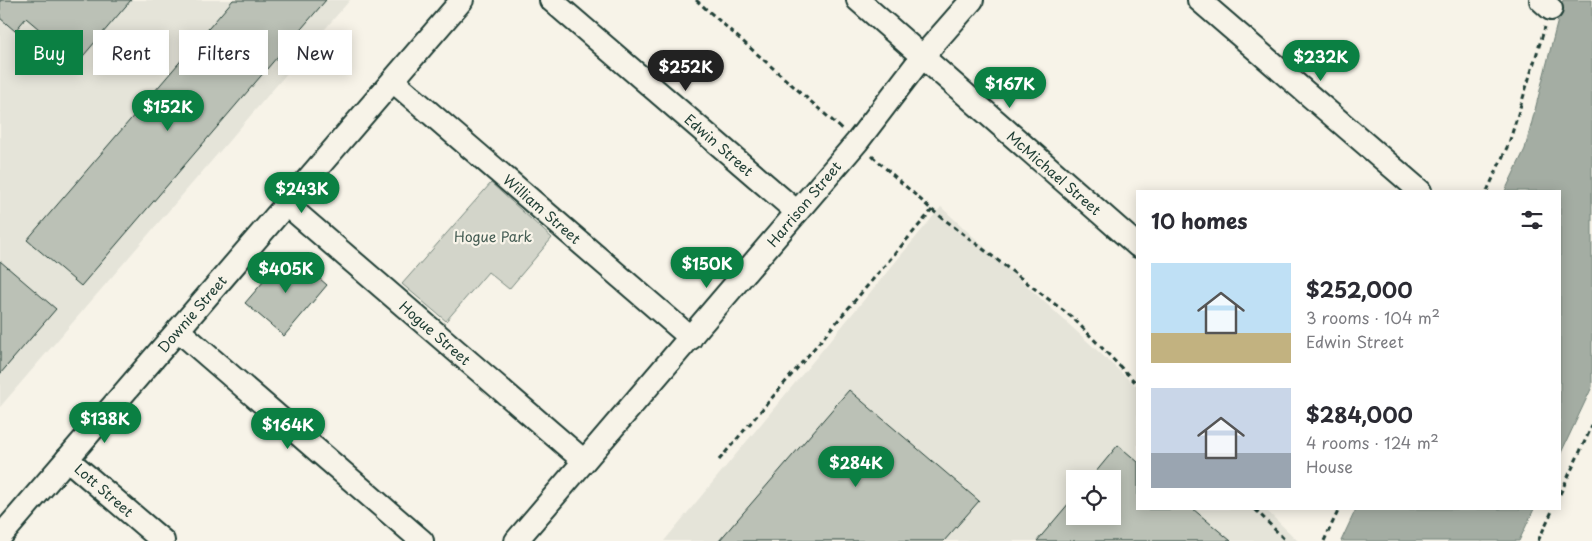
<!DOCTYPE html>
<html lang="en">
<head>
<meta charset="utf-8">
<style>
  body { margin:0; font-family:"Playpen Sans",sans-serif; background:#f2f2f3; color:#2b2b33; height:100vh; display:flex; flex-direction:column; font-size:19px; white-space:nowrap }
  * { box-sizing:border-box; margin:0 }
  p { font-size:16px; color:#7c7c81 }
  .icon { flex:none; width:28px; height:28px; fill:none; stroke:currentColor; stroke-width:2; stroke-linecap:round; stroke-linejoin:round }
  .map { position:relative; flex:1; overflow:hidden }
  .sheet { position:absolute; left:1136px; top:190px; width:425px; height:320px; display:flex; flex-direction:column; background:#fff; border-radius:0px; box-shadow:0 2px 12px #0003 }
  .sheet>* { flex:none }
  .banner { position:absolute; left:15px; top:30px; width:475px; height:45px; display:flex; gap:10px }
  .fabs { position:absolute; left:1066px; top:470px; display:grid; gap:10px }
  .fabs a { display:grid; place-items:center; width:55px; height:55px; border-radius:0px; background:#fff; box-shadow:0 2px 12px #0003; font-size:25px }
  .price { position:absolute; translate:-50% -42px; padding:0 11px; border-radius:18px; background:#0b8043; color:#fff; font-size:16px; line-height:32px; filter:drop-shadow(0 1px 2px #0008) }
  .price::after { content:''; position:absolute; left:50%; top:30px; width:15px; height:11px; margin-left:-8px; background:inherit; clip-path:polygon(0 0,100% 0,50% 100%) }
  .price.selected { background:#222; color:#fff }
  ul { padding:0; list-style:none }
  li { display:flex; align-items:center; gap:15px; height:125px; padding:0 15px }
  li span { display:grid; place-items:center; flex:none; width:140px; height:100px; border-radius:0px; color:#555 }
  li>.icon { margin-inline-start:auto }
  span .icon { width:60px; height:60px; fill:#fffc; stroke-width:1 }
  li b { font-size:21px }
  h2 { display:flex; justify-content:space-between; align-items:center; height:60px; padding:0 15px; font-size:21px }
  .pill { padding:0 18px; border-radius:0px; background:#fff; box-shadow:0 2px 12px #0003; font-size:18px; line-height:45px }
  .pill.selected { background:#0b8043; color:#fff }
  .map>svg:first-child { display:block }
</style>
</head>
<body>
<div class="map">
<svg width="1592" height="541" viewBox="0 0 1592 541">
  <rect width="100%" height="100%" fill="#f7f3e8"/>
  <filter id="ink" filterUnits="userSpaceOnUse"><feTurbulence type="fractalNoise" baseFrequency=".02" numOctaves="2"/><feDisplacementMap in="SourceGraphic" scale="10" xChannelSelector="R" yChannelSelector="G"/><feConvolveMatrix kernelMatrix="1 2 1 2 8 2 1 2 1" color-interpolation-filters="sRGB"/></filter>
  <g filter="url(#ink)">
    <!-- built -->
    <g fill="#e5e4d9" fill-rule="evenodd">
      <polygon points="0,0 350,0 0,407"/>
      <path d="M941,207L1137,387L1138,509H1265L1298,541H664ZM1075,479H1112V516H1075Z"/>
    </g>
    <!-- green -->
    <polygon fill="#d3d5ca" stroke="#79897f" points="491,183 552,238 509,289 488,272 446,321 402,284"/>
    <!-- water -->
    <g fill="#a4ada3" stroke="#6f8077">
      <polygon points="1563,0 1592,0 1592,387 1560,455 1560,191 1505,191 1525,149"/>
      <polygon points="1356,509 1534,509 1519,541 1341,541"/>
    </g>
    <!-- building -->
    <g fill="#bbc1b6" stroke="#1f3d34">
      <polygon points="0,0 131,0 78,62 26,18 15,31 0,18"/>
      <polygon points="233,0 326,0 81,286 27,240"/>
      <polygon points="289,252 327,285 284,336 245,303"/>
      <polygon points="0,261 56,309 0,374"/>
      <polygon points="849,390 979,501 944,541 719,541"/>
      <polygon points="1118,445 1138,462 1138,509 1193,509 1231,541 1037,541 1075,496 1075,516 1112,516 1112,479 1090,479"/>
    </g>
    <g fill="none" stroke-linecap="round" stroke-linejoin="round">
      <!-- minor casing -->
      <g stroke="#1f3d34" stroke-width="26">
        <g id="minor">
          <polyline points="551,0 797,212"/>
          <polyline points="858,0 1138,246"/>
          <polyline points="1199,0 1420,191"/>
          <polyline points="1541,0 1551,9"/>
          <polyline points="393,81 691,338"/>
          <polyline points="286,204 584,461"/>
          <polyline points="178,330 422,541"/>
          <polyline points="67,459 163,541"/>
          <polyline points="0,537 462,0"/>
          <polyline points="516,541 857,142 922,57 972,0"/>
        </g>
      </g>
      <!-- path -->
      <g stroke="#1f3d34" stroke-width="3" stroke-dasharray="5 4" stroke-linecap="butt">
        <polyline points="696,0 843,130"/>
        <polyline points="872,156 932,210 1073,318 1138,385"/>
        <polyline points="1487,191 1509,143 1545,27"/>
        <polyline points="719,460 932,210"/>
        <polyline points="1560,494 1592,426"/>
        <polyline points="1255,509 1286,541"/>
        <polyline points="1324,541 1339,509"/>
        <polyline points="1538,541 1553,509"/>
      </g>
      <!-- minor -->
      <use href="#minor" stroke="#f7f3e8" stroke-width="22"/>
    </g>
  </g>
  <g text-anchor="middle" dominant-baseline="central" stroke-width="4.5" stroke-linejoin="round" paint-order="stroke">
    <!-- street labels -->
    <g font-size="14" fill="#1f3d34" stroke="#f7f3e8">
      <text transform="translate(719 145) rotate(41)">Edwin Street</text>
      <text transform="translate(1054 173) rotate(41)">McMichael Street</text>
      <text transform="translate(804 204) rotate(-50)">Harrison Street</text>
      <text transform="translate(542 209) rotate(41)">William Street</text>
      <text transform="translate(192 314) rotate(-49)">Downie Street</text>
      <text transform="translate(435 333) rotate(41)">Hogue Street</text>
      <text transform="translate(104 490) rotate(41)">Lott Street</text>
    </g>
    <!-- park labels -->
    <g font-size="14" fill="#435b52" stroke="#f7f3e8">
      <text x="493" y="236">Hogue Park</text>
    </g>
  </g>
</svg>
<div class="fabs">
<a><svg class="icon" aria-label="locate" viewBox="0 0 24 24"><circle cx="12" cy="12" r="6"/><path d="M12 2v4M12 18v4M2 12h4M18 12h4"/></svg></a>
</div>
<b class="price" style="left:1321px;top:82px">$232K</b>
<b class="price selected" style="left:686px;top:92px">$252K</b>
<b class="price" style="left:1010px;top:109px">$167K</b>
<b class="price" style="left:168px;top:132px">$152K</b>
<b class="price" style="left:302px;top:214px">$243K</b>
<b class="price" style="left:707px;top:289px">$150K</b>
<b class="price" style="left:286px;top:294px">$405K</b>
<b class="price" style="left:105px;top:444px">$138K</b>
<b class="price" style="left:288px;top:450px">$164K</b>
<b class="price" style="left:856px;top:488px">$284K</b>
<div class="banner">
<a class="pill selected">Buy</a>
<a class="pill">Rent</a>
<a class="pill">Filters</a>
<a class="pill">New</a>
</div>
<section class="sheet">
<h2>10 homes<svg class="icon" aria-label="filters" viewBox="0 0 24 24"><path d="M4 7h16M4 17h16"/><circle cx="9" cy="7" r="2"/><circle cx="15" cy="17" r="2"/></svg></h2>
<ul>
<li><span style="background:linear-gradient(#bfe0f5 70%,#c2b280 0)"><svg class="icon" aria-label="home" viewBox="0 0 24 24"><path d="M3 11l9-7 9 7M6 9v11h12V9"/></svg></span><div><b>$252,000</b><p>3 rooms · 104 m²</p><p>Edwin Street</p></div></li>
<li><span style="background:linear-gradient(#c9d6e8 65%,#9aa5b1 0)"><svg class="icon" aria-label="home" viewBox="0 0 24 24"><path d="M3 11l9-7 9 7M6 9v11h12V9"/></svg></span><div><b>$284,000</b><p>4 rooms · 124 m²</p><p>House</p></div></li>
</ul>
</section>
</div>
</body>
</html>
